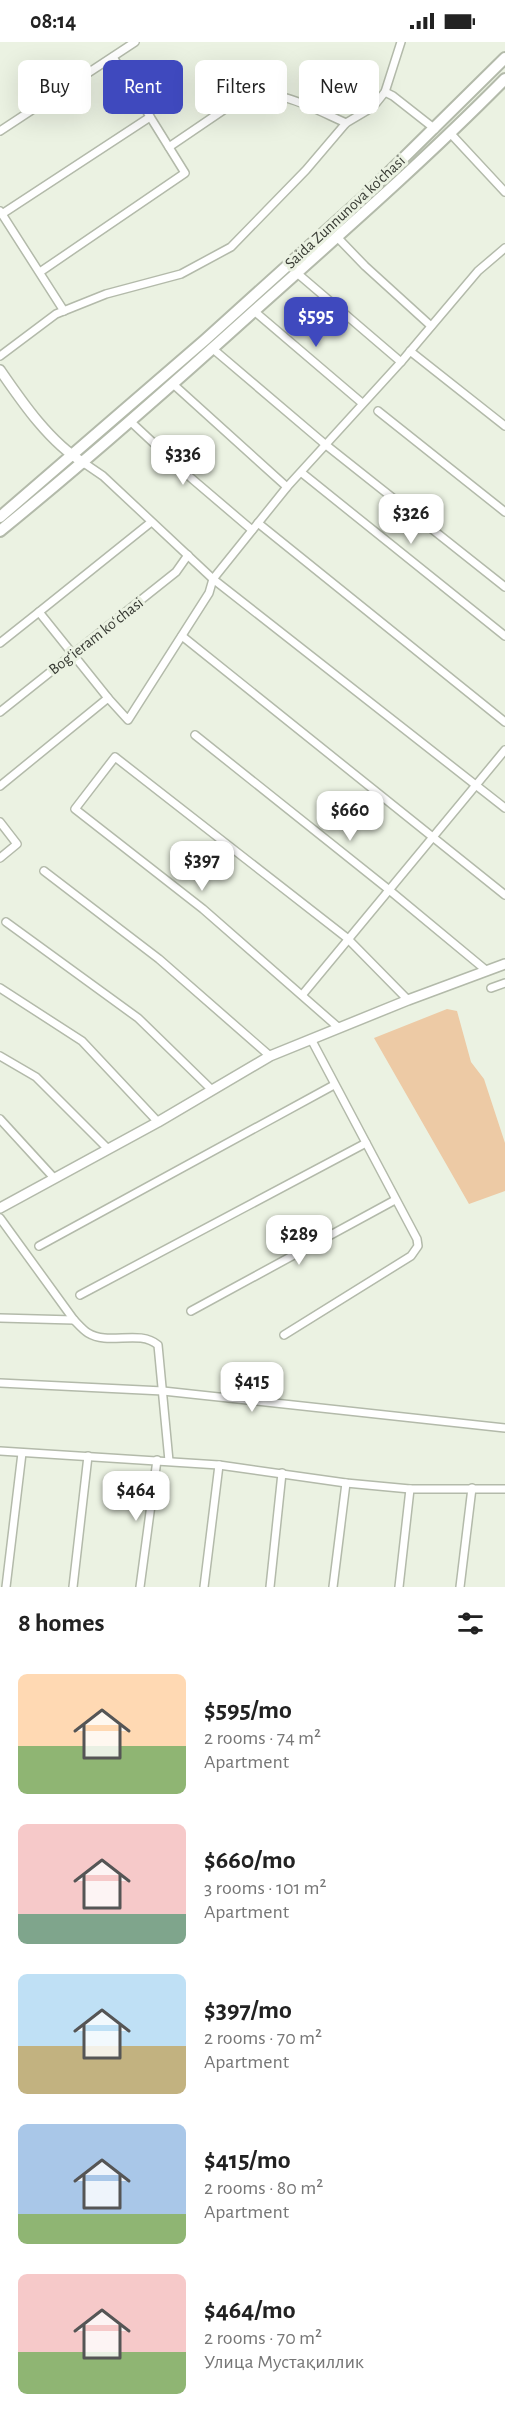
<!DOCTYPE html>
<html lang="en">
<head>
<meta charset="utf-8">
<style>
  body { margin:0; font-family:"Alegreya Sans",sans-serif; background:#f6f6f6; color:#222; height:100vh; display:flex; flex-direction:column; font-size:22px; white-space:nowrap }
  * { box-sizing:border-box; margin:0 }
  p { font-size:20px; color:#767676 }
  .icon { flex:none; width:33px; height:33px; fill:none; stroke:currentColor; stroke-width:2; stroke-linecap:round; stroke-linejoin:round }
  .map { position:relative; height:1545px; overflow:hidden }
  .details { display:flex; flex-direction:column; background:#fff; flex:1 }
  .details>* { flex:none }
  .banner { position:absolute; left:18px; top:18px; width:470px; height:54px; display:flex; gap:12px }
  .price { position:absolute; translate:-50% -51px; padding:0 14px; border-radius:12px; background:#fff; color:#222; font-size:20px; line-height:39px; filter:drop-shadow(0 2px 3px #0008) }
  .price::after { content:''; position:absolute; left:50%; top:36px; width:18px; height:14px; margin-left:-9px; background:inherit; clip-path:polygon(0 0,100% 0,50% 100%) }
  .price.current { background:#3f49be; color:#fff }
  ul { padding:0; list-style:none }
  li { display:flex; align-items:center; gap:18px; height:150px; padding:0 18px }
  li span { display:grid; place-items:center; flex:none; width:168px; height:120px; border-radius:9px; color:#555 }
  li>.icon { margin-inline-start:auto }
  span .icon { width:72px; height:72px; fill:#fffc; stroke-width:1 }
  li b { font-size:26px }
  h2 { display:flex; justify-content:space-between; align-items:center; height:72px; padding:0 18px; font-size:26px }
  .chip { padding:0 21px; border-radius:9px; background:#fff; box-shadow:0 6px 24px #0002; font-size:21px; line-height:54px }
  .chip.current { background:#3f49be; color:#fff }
  .status { display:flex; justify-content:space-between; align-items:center; height:42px; padding:0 30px; background:#fff; direction:ltr }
  .status svg { height:16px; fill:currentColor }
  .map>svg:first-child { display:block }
</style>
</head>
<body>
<div class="status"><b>08:14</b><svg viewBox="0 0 49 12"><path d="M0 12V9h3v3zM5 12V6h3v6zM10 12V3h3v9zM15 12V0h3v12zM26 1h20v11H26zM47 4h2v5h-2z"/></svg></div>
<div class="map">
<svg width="505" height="1545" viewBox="0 0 505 1545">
  <rect width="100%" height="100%" fill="#ebf2e2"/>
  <!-- green -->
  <polygon fill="#edcaa5" points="447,967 457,969 471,1020 484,1037 505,1101 505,1149 469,1162 374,996"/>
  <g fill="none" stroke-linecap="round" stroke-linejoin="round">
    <!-- minor casing -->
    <g stroke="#b3baaa" stroke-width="10">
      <g id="minor">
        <polyline points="385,50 393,54 435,87"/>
        <polyline points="0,89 135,0"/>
        <polyline points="451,92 505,150"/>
        <path d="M169,105L244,54C278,45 316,68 346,81"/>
        <polyline points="0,169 64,269"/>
        <polyline points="2,172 150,75"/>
        <polyline points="337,195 365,224 431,284"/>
        <polyline points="40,230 185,131 113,15"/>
        <polyline points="297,231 401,320"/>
        <polyline points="254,269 362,361"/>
        <polyline points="213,307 326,403 505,545"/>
        <polyline points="410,309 505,384"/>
        <polyline points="0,314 56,272 106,252 181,232 231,205 306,128 346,81 373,65 385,50 401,0"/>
        <polyline points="173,342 287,445"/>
        <polyline points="378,369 505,470"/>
        <polyline points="131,380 191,436 252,488"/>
        <polyline points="84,421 103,434 213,537 505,766"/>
        <polyline points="302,431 505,594"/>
        <polyline points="258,481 505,680"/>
        <polyline points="39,570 150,481"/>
        <polyline points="182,594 505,853"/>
        <polyline points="0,601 39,570 108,656"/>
        <polyline points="0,670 176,530 188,513"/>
        <polyline points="195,693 388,847 487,929"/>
        <polyline points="0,744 108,656 128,678 209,551 213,537 287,445 401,320 478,229 505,206"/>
        <polyline points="0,780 17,802 0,816"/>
        <polyline points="44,829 159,917 270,1014"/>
        <polyline points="6,880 138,976 212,1048"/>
        <polyline points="0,946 82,999 158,1080"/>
        <polyline points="491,946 505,941"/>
        <polyline points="303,952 505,708"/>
        <polyline points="339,986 203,867 75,767 115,715 347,896 408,958"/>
        <polyline points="0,1014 36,1035 108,1107"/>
        <polyline points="0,1077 54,1136"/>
        <path d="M0,1176L74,1278C78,1282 83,1288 88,1291C109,1304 139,1287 158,1303L169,1419"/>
        <polyline points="39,1204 334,1043"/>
        <polyline points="80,1253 366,1101"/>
        <polyline points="191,1269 395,1158"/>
        <polyline points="0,1276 74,1278"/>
        <polyline points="284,1293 411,1214 418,1204 417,1197 311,997"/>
        <polyline points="0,1341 163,1349 505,1386"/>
        <polyline points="0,1409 219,1423 346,1441 410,1447 505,1447"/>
        <polyline points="6,1545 22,1411"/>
        <polyline points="73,1545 88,1414"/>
        <polyline points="140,1545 157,1418"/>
        <polyline points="204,1545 219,1423"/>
        <polyline points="270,1545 282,1431"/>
        <polyline points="333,1545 346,1441"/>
        <polyline points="399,1545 410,1447"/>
        <polyline points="460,1545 472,1446"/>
      </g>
    </g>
    <!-- tertiary casing -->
    <g stroke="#b3baaa" stroke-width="12">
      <g id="tertiary">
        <path d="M0,328C22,360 50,401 84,421"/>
        <polyline points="0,1166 158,1080 270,1014 408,958 505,922"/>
      </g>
    </g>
    <!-- secondary casing -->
    <g stroke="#b3baaa" stroke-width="14">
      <g id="secondary">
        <polyline points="0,475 205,298 367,152 505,16"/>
        <path d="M0,489C87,418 171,344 254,269C339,193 425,118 505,37"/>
      </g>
    </g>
    <!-- minor -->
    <use href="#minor" stroke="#fff" stroke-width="7"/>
    <!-- tertiary -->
    <use href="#tertiary" stroke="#fff" stroke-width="9"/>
    <!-- secondary -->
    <use href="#secondary" stroke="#fff" stroke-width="10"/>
  </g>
  <g text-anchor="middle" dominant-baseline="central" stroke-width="6" stroke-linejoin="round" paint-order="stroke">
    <!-- street labels -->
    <g font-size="16" fill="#373a33" stroke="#ebf2e2">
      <text transform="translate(345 170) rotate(-43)">Saida Zunnunova ko'chasi</text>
      <text transform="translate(96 594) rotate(-38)">Bogʻieram koʻchasi</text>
    </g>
  </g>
</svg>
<b class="price current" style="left:316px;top:306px">$595</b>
<b class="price" style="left:183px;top:444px">$336</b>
<b class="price" style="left:411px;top:503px">$326</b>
<b class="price" style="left:350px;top:800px">$660</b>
<b class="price" style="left:202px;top:850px">$397</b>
<b class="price" style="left:299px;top:1224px">$289</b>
<b class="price" style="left:252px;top:1371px">$415</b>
<b class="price" style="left:136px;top:1480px">$464</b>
<div class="banner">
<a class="chip">Buy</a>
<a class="chip current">Rent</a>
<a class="chip">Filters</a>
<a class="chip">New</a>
</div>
</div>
<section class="details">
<h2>8 homes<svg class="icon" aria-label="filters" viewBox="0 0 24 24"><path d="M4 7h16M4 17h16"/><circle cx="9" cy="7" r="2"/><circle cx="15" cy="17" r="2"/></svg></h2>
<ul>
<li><span style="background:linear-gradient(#ffd9b3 60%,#8fb573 0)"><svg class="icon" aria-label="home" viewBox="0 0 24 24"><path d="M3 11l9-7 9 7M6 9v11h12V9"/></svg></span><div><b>$595/mo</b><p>2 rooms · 74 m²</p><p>Apartment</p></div></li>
<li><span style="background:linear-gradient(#f6c9c9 75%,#7fa58c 0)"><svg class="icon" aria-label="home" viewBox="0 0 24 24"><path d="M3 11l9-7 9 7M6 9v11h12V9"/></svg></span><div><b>$660/mo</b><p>3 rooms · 101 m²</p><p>Apartment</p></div></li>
<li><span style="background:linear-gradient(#bfe0f5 60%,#c2b280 0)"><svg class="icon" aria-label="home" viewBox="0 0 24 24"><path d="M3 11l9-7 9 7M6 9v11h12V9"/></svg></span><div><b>$397/mo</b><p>2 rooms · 70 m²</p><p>Apartment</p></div></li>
<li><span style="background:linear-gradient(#a9c7e8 75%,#8fb573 0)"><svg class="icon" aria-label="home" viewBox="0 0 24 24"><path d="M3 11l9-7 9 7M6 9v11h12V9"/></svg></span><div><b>$415/mo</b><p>2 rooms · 80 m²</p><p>Apartment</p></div></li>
<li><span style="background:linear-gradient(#f6c9c9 65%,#8fb573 0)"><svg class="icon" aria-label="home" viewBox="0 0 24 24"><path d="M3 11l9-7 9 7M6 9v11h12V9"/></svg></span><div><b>$464/mo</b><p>2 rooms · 70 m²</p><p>Улица Мустақиллик</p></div></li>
</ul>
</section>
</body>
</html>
